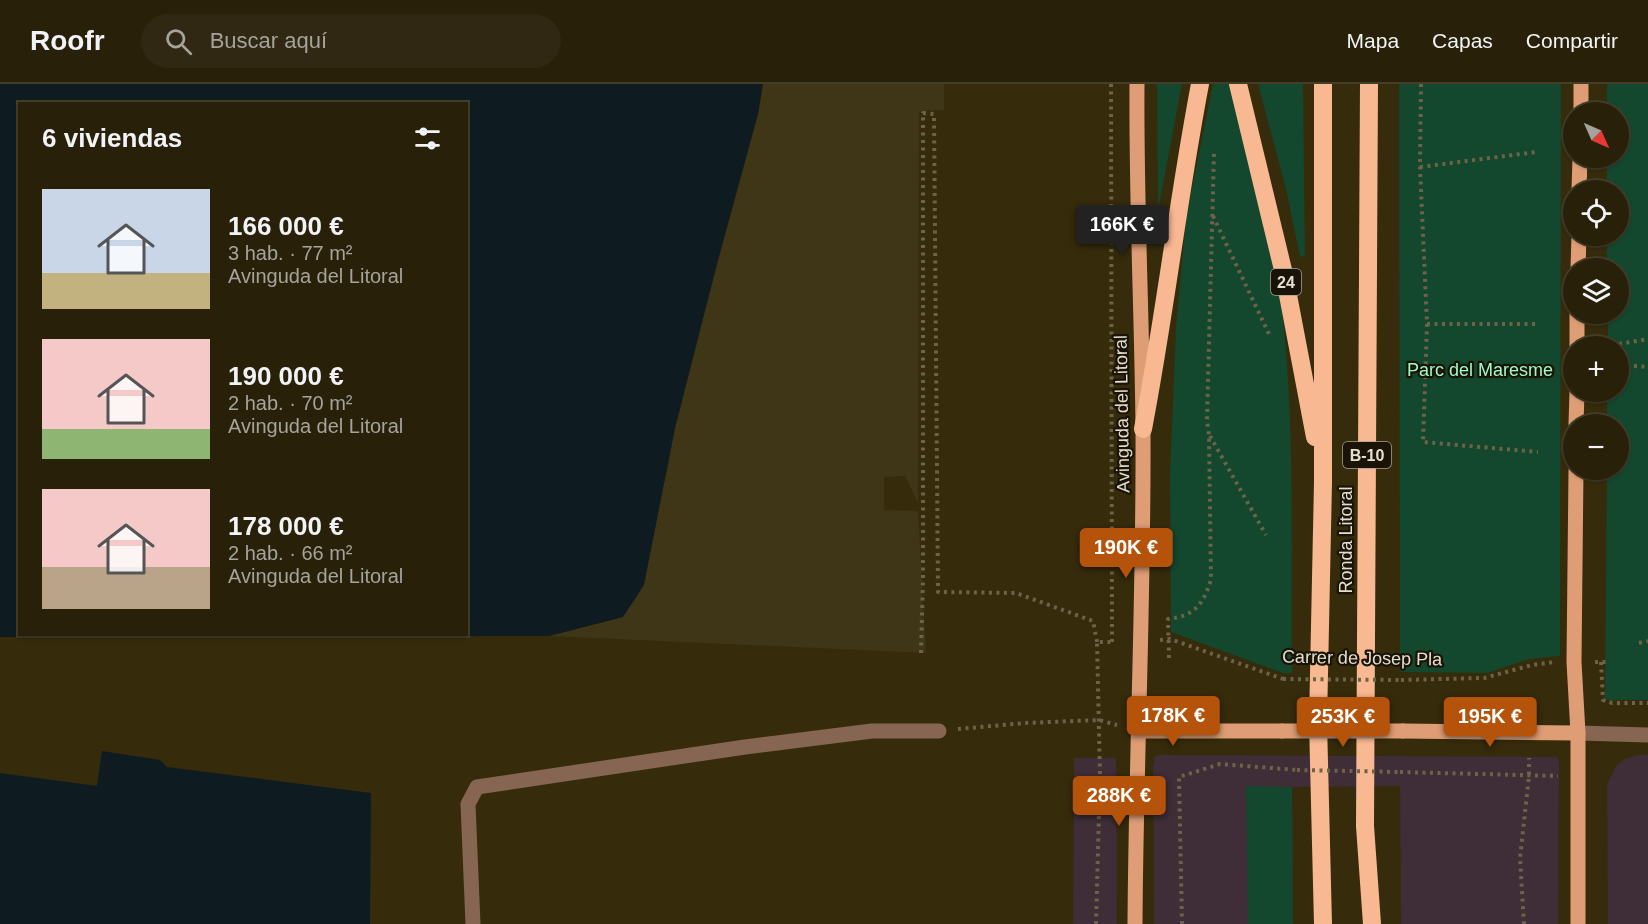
<!DOCTYPE html>
<html lang="es">
<head>
<meta charset="utf-8">
<style>
  body { margin:0; font-family:Arial,sans-serif; background:#302812; color:#f1f3f6; height:100vh; display:flex; flex-direction:column; font-size:22px; white-space:nowrap }
  * { box-sizing:border-box; margin:0 }
  p { font-size:20px; color:#a5a39c }
  .icon { flex:none; width:33px; height:33px; fill:none; stroke:currentColor; stroke-width:2; stroke-linecap:round; stroke-linejoin:round }
  .map { position:relative; flex:1; overflow:hidden }
  .panel { position:absolute; left:18px; top:18px; width:450px; height:534px; display:flex; flex-direction:column; background:#282008; border-radius:0px; box-shadow:0 2px 4px #0004,0 0 0 2px #443e29 }
  .panel>* { flex:none }
  .needle { width:39px; rotate:135deg }
  .tools { position:absolute; left:1563px; top:18px; display:grid; gap:12px }
  .tools a { display:grid; place-items:center; width:66px; height:66px; border-radius:50%; background:#282008; box-shadow:0 2px 4px #0004,0 0 0 2px #443e29; font-size:30px }
  .price { position:absolute; translate:-50% -51px; padding:0 14px; border-radius:6px; background:#b45309; color:#fff; font-size:20px; line-height:39px; filter:drop-shadow(0 2px 3px #0008) }
  .price::after { content:''; position:absolute; left:50%; top:36px; width:18px; height:14px; margin-left:-9px; background:inherit; clip-path:polygon(0 0,100% 0,50% 100%) }
  .price.active { background:#222; color:#fff }
  ul { padding:0; list-style:none }
  li { display:flex; align-items:center; gap:18px; height:150px; padding:0 24px }
  li span { display:grid; place-items:center; flex:none; width:168px; height:120px; border-radius:0px; color:#555 }
  li>.icon { margin-inline-start:auto }
  span .icon { width:72px; height:72px; fill:#fffc; stroke-width:1 }
  li b { font-size:26px }
  h2 { display:flex; justify-content:space-between; align-items:center; height:72px; padding:0 24px; font-size:26px }
  header { display:flex; align-items:center; gap:36px; box-sizing:border-box; height:84px; padding:0 30px; background:#282008; border-bottom:2px solid #443e29 }
  header strong { font-size:28px }
  nav { display:flex; gap:33px; margin-inline-start:auto; font-size:21px }
  .search { width:420px; height:54px; background:#302812; display:flex; align-items:center; gap:15px; box-sizing:border-box; padding:0 21px; border-radius:33px; color:#a5a39c; font-size:22px }
  .map>svg:first-child { display:block }
</style>
</head>
<body>
<header>
<strong>Roofr</strong>
<div class="search"><svg class="icon" aria-label="search" viewBox="0 0 24 24"><circle cx="10" cy="10" r="6"/><path d="M15 15l6 6"/></svg>Buscar aquí</div>
<nav><a>Mapa</a><a>Capas</a><a>Compartir</a></nav>
</header>
<div class="map">
<svg width="1648" height="840" viewBox="0 0 1648 840">
  <rect width="100%" height="100%" fill="#362b0b"/>
  <!-- commercial -->
  <g fill="#3f2d37">
    <polygon points="1160,671 1556,673 1559,676 1558,840 1401,840 1400,702 1292,703 1293,840 1154,840 1153,682 1155,672"/>
    <polygon points="1637,671 1648,671 1648,840 1608,840 1607,700 1616,682 1625,675"/>
    <polygon points="1074,674 1116,674 1117,840 1073,840"/>
  </g>
  <!-- green -->
  <g fill="#13472e">
    <polygon points="1157,0 1182,0 1158,127"/>
    <path d="M1213,0H1230C1251,80 1276,161 1284,244C1295,358 1291,474 1292,589H1283L1171,548L1170,389L1176,243L1186,134Z"/>
    <polygon points="1258,0 1303,0 1305,172 1300,173 1286,105"/>
    <polygon points="1399,0 1561,0 1560,572 1529,575 1487,589 1400,588"/>
    <polygon points="1607,0 1648,0 1648,616 1609,616 1605,614 1607,386 1618,386 1618,340 1607,340 1607,308 1618,308 1618,262 1608,262 1608,230 1618,230 1618,184 1607,184 1607,152 1618,152 1618,106 1607,106 1607,74 1618,74 1618,28 1607,28"/>
    <polygon points="1246,702 1292,703 1293,840 1248,840"/>
  </g>
  <!-- sand -->
  <polygon fill="#3f3617" points="763,0 944,0 944,26 919,27 918,419 905,392 884,393 884,426 918,427 926,569 549,552 623,533 666,392 675,344 717,180 758,30"/>
  <!-- water -->
  <g fill="#0e1c21" fill-rule="evenodd">
    <path d="M0,0H763L758,30L717,180L675,344L644,501L623,533L549,552L0,553ZM20,20H466V550H20Z"/>
    <polygon points="102,667 160,676 167,683 371,709 370,840 0,840 0,689 97,702"/>
  </g>
  <g fill="none" stroke-linecap="round" stroke-linejoin="round">
    <!-- path -->
    <g stroke="#6d6348" stroke-width="4" stroke-dasharray="3 4.5" stroke-linecap="butt">
      <polyline points="1111,0 1112,559"/>
      <polyline points="1421,0 1420,83 1427,240 1423,358 1538,368"/>
      <polyline points="1420,83 1536,68"/>
      <polyline points="1213,132 1269,250"/>
      <polyline points="1427,240 1537,240"/>
      <polyline points="1619,260 1648,255"/>
      <polyline points="1619,281 1648,283"/>
      <polyline points="1210,352 1266,451"/>
      <polyline points="1160,556 1170,555 1283,595"/>
      <polyline points="1639,559 1648,557"/>
      <polyline points="921,569 923,496 923,29 934,30 938,508 1016,509 1093,537 1097,558"/>
      <path d="M1169,574L1168,535C1195,532 1203,520 1211,496L1209,351L1207,336L1214,67"/>
      <polyline points="1595,578 1606,578"/>
      <polyline points="1601,578 1603,616 1612,619 1648,619"/>
      <polyline points="1401,596 1484,594 1532,581 1555,578"/>
      <polyline points="958,645 1025,639 1099,636 1117,641"/>
      <polyline points="1400,688 1558,692"/>
      <polyline points="1096,840 1100,692 1097,558 1114,558"/>
      <polyline points="1182,840 1179,693 1220,680 1297,686"/>
      <polyline points="1524,840 1520,774 1529,692 1529,674"/>
    </g>
    <!-- minor -->
    <g stroke="#866652" stroke-width="15">
      <polyline points="1578,649 1648,651"/>
      <polyline points="473,840 468,720 477,703 745,663 872,647 939,647"/>
    </g>
    <!-- major -->
    <g stroke="#df9d75" stroke-width="15">
      <polyline points="1581,28 1581,0"/>
      <polyline points="1579,106 1580,74"/>
      <polyline points="1578,184 1579,152"/>
      <polyline points="1577,262 1577,230"/>
      <polyline points="1576,340 1577,308"/>
      <polyline points="1576,386 1574,578 1578,649 1578,840"/>
      <polyline points="1138,647 1282,647"/>
      <polyline points="1403,647 1578,649"/>
      <path d="M1135,840C1136,675 1144,510 1143,345C1142,230 1136,115 1137,0"/>
    </g>
    <!-- highway -->
    <g stroke="#f8b892" stroke-width="18">
      <polyline points="1238,0 1284,190 1315,353"/>
      <polyline points="1369,0 1365,742 1372,840"/>
      <path d="M1143,345C1165,230 1178,115 1200,0"/>
      <polyline points="1323,840 1318,638 1323,398 1323,0"/>
    </g>
    <!-- path-bridge -->
    <g stroke="#6d6348" stroke-width="4" stroke-dasharray="3 4.5" stroke-linecap="butt">
      <polyline points="1283,595 1401,596"/>
      <polyline points="1297,686 1400,688"/>
    </g>
    <!-- major-bridge -->
    <polyline stroke="#df9d75" stroke-width="15" points="1282,647 1403,647"/>
  </g>
  <g text-anchor="middle" dominant-baseline="central" stroke-width="4.5" stroke-linejoin="round" paint-order="stroke">
    <!-- shield labels -->
    <g fill="#191407" stroke="#a7a191" stroke-width="1.5">
      <rect x="1271" y="185" width="30" height="26" rx="4.5"/>
      <rect x="1343" y="358" width="48" height="26" rx="4.5"/>
    </g>
    <g font-size="16" font-weight="bold" fill="#e4decc">
      <text x="1286" y="198">24</text>
      <text x="1367" y="371">B-10</text>
    </g>
    <!-- park labels -->
    <g font-size="18" fill="#9dfac6" stroke="#191407">
      <text x="1480" y="286">Parc del Maresme</text>
    </g>
    <!-- street labels -->
    <g font-size="18" fill="#e4decc" stroke="#191407">
      <text transform="translate(1122 330) rotate(-91)">Avinguda del Litoral</text>
      <text transform="translate(1346 456) rotate(-90)">Ronda Litoral</text>
      <text transform="translate(1362 574) rotate(1)">Carrer de Josep Pla</text>
    </g>
  </g>
</svg>
<div class="tools">
<a><svg class="needle" viewBox="-14 -14 28 28"><path d="M0-13l5 13h-10z" fill="#e53935"/><path d="M0 13l5-13h-10z" fill="#a5a39c"/></svg></a>
<a><svg class="icon" aria-label="locate" viewBox="0 0 24 24"><circle cx="12" cy="12" r="6"/><path d="M12 2v4M12 18v4M2 12h4M18 12h4"/></svg></a>
<a><svg class="icon" aria-label="layers" viewBox="0 0 24 24"><path d="M12 4l9 5-9 5-9-5zM3 14l9 5 9-5"/></svg></a>
<a>+</a>
<a>−</a>
</div>
<b class="price active" style="left:1122px;top:172px">166K €</b>
<b class="price" style="left:1126px;top:495px">190K €</b>
<b class="price" style="left:1173px;top:663px">178K €</b>
<b class="price" style="left:1343px;top:664px">253K €</b>
<b class="price" style="left:1490px;top:664px">195K €</b>
<b class="price" style="left:1119px;top:743px">288K €</b>
<section class="panel">
<h2>6 viviendas<svg class="icon" aria-label="filters" viewBox="0 0 24 24"><path d="M4 7h16M4 17h16"/><circle cx="9" cy="7" r="2"/><circle cx="15" cy="17" r="2"/></svg></h2>
<ul>
<li><span style="background:linear-gradient(#c9d6e8 70%,#c2b280 0)"><svg class="icon" aria-label="home" viewBox="0 0 24 24"><path d="M3 11l9-7 9 7M6 9v11h12V9"/></svg></span><div><b>166 000 €</b><p>3 hab. · 77 m²</p><p>Avinguda del Litoral</p></div></li>
<li><span style="background:linear-gradient(#f6c9c9 75%,#8fb573 0)"><svg class="icon" aria-label="home" viewBox="0 0 24 24"><path d="M3 11l9-7 9 7M6 9v11h12V9"/></svg></span><div><b>190 000 €</b><p>2 hab. · 70 m²</p><p>Avinguda del Litoral</p></div></li>
<li><span style="background:linear-gradient(#f6c9c9 65%,#b9a48a 0)"><svg class="icon" aria-label="home" viewBox="0 0 24 24"><path d="M3 11l9-7 9 7M6 9v11h12V9"/></svg></span><div><b>178 000 €</b><p>2 hab. · 66 m²</p><p>Avinguda del Litoral</p></div></li>
</ul>
</section>
</div>
</body>
</html>
